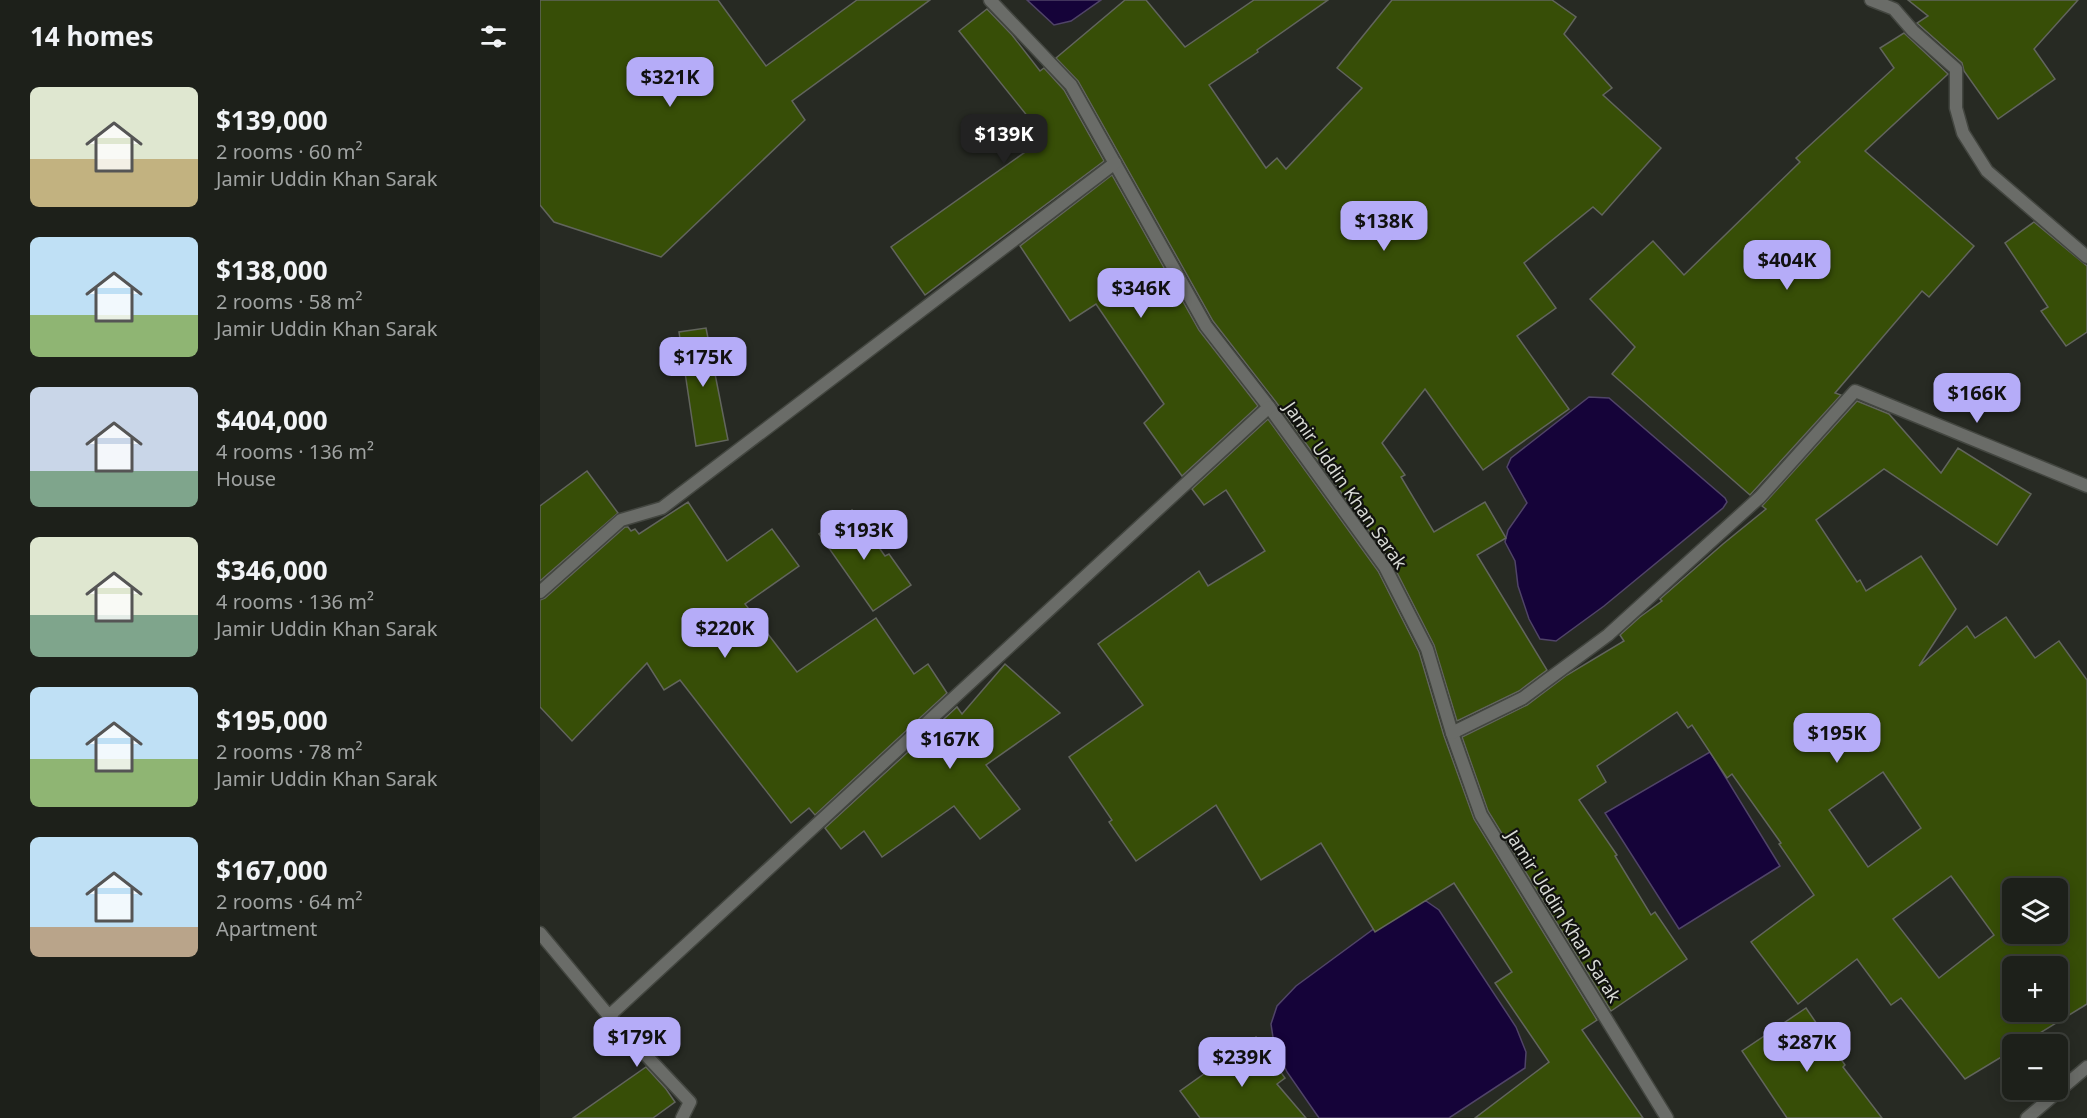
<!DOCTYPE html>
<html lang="en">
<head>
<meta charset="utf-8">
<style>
  body { margin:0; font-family:"Noto Sans",sans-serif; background:#252823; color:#f1f3f6; height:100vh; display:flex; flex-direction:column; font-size:22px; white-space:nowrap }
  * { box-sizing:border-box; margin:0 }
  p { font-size:20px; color:#a0a3a2 }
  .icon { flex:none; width:33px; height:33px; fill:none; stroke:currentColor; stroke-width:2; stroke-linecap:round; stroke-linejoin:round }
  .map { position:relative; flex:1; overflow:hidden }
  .sheet { display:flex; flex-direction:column; background:#1d201a; width:540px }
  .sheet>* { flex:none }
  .fabs { position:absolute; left:1462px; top:878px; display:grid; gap:12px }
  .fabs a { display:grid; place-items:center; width:66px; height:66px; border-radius:9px; background:#1d201a; box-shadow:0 3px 15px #0003,0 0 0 2px #3b3e39; font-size:30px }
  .price { position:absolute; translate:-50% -51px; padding:0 14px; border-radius:12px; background:#b5acf8; color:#111; font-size:20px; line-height:39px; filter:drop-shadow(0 2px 3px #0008) }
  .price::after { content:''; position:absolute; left:50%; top:36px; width:18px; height:14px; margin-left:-9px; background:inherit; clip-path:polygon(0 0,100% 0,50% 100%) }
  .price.current { background:#222; color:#fff }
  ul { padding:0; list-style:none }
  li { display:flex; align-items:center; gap:18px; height:150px; padding:0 30px }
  li span { display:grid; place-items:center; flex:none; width:168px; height:120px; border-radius:9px; color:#555 }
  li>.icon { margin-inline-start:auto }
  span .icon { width:72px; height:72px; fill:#fffc; stroke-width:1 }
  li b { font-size:26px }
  h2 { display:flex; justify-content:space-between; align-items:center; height:72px; padding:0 30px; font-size:26px }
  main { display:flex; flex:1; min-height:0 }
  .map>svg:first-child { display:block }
</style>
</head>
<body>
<main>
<section class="sheet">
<h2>14 homes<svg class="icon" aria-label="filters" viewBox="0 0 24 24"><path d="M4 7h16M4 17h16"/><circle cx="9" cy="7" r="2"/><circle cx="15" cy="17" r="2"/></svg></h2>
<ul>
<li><span style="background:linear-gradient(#dfe7d0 60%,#c2b280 0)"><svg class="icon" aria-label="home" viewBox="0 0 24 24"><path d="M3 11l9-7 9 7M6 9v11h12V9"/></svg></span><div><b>$139,000</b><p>2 rooms · 60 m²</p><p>Jamir Uddin Khan Sarak</p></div></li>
<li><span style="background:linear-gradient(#bfe0f5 65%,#8fb573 0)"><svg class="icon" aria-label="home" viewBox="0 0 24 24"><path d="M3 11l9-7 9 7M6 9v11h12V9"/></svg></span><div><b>$138,000</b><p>2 rooms · 58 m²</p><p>Jamir Uddin Khan Sarak</p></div></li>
<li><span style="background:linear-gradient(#c9d6e8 70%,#7fa58c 0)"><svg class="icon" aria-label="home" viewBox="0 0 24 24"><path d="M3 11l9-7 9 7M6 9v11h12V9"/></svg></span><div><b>$404,000</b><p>4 rooms · 136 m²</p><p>House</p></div></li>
<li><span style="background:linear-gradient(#dfe7d0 65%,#7fa58c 0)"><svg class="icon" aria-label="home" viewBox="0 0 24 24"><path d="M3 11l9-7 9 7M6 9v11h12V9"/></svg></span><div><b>$346,000</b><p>4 rooms · 136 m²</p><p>Jamir Uddin Khan Sarak</p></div></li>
<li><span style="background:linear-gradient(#bfe0f5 60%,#8fb573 0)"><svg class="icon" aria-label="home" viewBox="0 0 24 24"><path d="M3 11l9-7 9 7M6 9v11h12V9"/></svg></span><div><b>$195,000</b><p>2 rooms · 78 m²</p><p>Jamir Uddin Khan Sarak</p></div></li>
<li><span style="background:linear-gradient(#bfe0f5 75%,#b9a48a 0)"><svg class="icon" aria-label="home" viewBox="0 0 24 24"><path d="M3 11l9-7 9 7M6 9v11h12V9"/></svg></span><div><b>$167,000</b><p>2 rooms · 64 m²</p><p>Apartment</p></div></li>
</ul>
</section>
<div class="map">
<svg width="1547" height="1118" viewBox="0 0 1547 1118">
  <rect width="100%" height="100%" fill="#272a23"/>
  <!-- water -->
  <g fill="#150339" stroke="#504468" stroke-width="1.5">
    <polygon points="487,0 561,0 531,21 514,25"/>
    <polygon points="1049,397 1069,398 1185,498 1187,502 1183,508 1064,606 1016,641 1000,639 989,619 978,586 975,561 965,542 968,530 987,503 967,467 971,458"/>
    <polygon points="1170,752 1240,866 1139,929 1065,813"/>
    <polygon points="886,901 899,910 976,1027 986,1052 985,1068 909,1118 779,1118 747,1072 734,1044 731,1024 737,1006 756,986 869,903"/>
  </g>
  <!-- building -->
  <g fill="#374e07" stroke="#62655d" stroke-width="1.5" fill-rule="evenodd">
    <polygon points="0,0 178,0 226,66 317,0 390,0 252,101 265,120 121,257 14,222 0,205"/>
    <polygon points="585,0 606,0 645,47 714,0 788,0 717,50 718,52 669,85 726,168 737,158 746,169 822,88 797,68 852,0 1012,0 1036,17 1024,34 1072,88 1063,95 1121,148 1062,215 1053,207 984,263 1016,308 977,336 1029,409 943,470 885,389 842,443 865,475 861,477 894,532 945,502 966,538 937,555 1007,670 979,691 917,721 894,645 852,563 736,402 673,321 538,81 516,58"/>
    <polygon points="1368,0 1538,0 1494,49 1515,79 1458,119 1424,71 1422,63 1377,23 1388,16"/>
    <polygon points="447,9 472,35 500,71 504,68 524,90 564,161 385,295 351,247 505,138 419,31"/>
    <polygon points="1364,33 1408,74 1325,151 1434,246 1389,297 1382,291 1295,393 1301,395 1210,495 1072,374 1095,347 1050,299 1113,241 1144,275 1260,162 1256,158 1354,68 1340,48"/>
    <polygon points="572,175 659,330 718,406 642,476 604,423 624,404 556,304 530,321 480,246"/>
    <polygon points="1494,222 1547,266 1547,332 1526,346 1501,311 1508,307 1465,243"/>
    <polygon points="166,328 188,440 156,446 139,332"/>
    <path d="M1317,401L1349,414L1401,473L1418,448L1491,494L1457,545L1344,469L1276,520L1317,582L1320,580L1326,591L1381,556L1416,609L1379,666L1427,626L1435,638L1466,617L1495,658L1519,641L1547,680V1004L1482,1044H1473V1050L1425,1079L1361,998L1351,1005L1317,959L1258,1004L1211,942L1274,895L1239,844L1241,843L1192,774L1187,778L1152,725L1148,728L1137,712L1057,766L1066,782L1039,800L1077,855L1075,856L1111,915L1115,912L1147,959L1071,1011L948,811L922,737L987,705L1027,675L1084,641L1080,635L1100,617L1122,601L1120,599L1183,544L1226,509L1222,506ZM1343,772L1381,828L1328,867L1289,810ZM1411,876L1454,935L1399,978L1353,919ZM1473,888H1518V933H1473ZM1473,966H1518V1011H1473Z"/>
    <polygon points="728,419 838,571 879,652 904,736 934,819 1057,1020 1042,1030 1103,1118 935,1118 1009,1062 955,983 972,972 914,883 835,932 781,843 721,880 676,805 596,861 569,822 572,820 529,757 603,705 558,644 659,571 668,586 725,551 686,490 664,505 652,489"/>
    <polygon points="47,471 78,513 0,581 0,506"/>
    <polygon points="148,502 187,561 232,529 259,566 205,604 257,672 336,618 374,674 388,664 407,693 275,815 269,808 251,823 140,680 124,690 107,663 32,741 0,707 0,600 5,598 85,527 88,527 91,531 95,529 99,534"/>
    <polygon points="312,510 345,556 349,554 371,585 333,611 279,534"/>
    <polygon points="465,664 520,713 446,765 480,809 440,839 414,806 342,857 324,831 301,849 285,828 417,707 422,714"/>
    <polygon points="1266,1008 1305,1065 1303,1067 1342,1118 1247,1118 1202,1051"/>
    <polygon points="716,1037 745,1078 737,1084 766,1118 660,1118 640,1091"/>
    <polygon points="106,1067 126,1089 135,1102 113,1118 33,1118"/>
  </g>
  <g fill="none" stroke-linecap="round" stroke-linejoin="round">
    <!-- street casing -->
    <g stroke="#434640" stroke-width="15">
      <g id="street">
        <polyline points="450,0 531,85 666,326 729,407 845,567 887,649 912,733 941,815 1127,1118"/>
        <polyline points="1331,0 1354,9 1373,31 1416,69 1416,108 1423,133 1447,171 1547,257"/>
        <polyline points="0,592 81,520 122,508 575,163"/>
        <polyline points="912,733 983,698 1068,635 1220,497 1315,391 1547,486"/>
        <polyline points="0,933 69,1016 729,407"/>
        <polyline points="69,1016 150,1102 142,1118"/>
        <polyline points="1487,1118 1547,1067"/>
      </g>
    </g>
    <!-- street -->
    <use href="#street" stroke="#6a6c68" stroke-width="12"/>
  </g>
  <g text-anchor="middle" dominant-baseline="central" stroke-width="4.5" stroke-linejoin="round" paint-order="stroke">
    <!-- street labels -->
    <g font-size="18" fill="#d9dbd6" stroke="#11120f">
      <text transform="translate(806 485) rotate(55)">Jamir Uddin Khan Sarak</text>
      <text transform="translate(1024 916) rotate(58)">Jamir Uddin Khan Sarak</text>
    </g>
  </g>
</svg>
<div class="fabs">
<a><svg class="icon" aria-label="layers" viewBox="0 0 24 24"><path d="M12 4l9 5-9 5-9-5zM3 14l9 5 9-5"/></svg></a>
<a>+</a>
<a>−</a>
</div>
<b class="price" style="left:130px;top:108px">$321K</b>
<b class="price current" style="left:464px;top:165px">$139K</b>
<b class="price" style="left:844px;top:252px">$138K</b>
<b class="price" style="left:1247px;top:291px">$404K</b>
<b class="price" style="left:601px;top:319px">$346K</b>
<b class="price" style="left:163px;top:388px">$175K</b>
<b class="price" style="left:1437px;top:424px">$166K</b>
<b class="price" style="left:324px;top:561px">$193K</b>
<b class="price" style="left:185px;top:659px">$220K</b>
<b class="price" style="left:1297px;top:764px">$195K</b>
<b class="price" style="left:410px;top:770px">$167K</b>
<b class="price" style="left:97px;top:1068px">$179K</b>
<b class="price" style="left:1267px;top:1073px">$287K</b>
<b class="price" style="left:702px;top:1088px">$239K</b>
</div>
</main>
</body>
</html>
